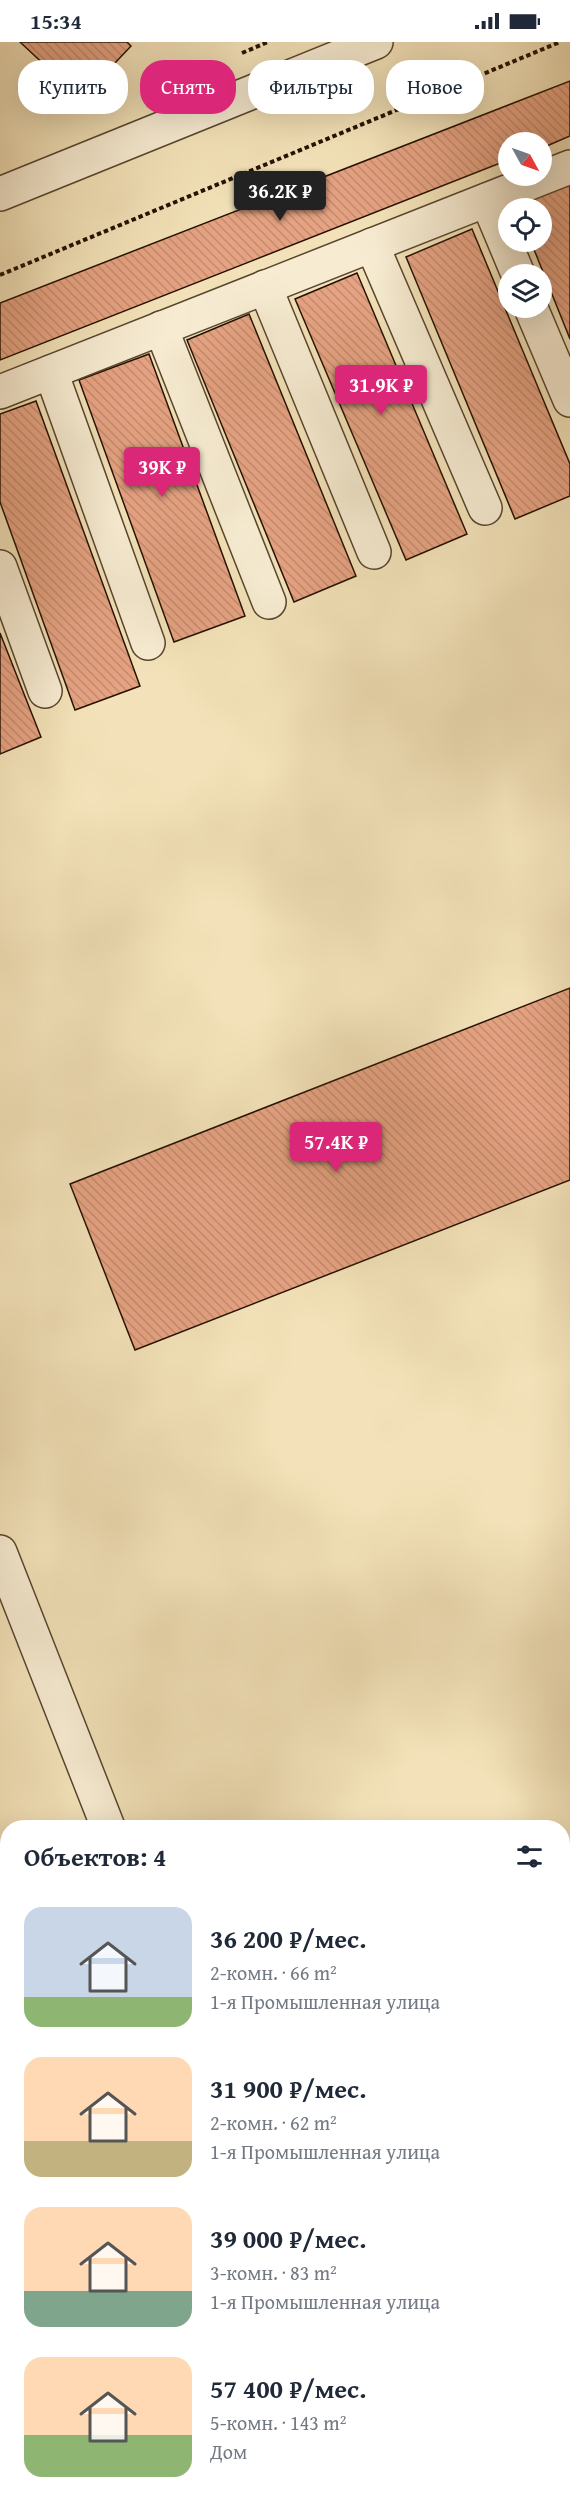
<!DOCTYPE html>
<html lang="ru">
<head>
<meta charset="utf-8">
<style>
  body { margin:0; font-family:"Gentium Book Plus",serif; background:#f6f6f7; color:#1f2937; height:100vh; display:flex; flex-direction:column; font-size:22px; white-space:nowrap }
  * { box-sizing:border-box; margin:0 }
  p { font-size:20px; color:#747a83 }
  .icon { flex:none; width:33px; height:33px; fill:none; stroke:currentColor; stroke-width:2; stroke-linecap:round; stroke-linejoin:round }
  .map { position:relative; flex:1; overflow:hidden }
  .side { position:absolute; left:0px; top:1778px; width:570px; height:686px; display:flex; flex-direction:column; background:#fff; border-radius:24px 24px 0 0; box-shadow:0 6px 24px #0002 }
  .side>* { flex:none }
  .banner { position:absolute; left:18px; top:18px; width:534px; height:54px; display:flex; gap:12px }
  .needle { width:39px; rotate:130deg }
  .controls { position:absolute; left:498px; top:90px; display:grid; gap:12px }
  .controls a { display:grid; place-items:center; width:54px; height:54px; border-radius:50%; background:#fff; box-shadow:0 6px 24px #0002; font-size:30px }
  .price { position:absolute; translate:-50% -51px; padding:0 14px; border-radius:6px; background:#db2777; color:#fff; font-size:20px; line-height:39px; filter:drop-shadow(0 2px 3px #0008) }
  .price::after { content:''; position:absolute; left:50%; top:36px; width:18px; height:14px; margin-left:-9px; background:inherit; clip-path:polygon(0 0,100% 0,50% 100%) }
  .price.active { background:#222; color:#fff }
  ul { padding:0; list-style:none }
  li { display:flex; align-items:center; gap:18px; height:150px; padding:0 24px }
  li span { display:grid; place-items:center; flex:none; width:168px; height:120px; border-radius:18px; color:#555 }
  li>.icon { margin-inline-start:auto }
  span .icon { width:72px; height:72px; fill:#fffc; stroke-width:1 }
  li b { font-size:26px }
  h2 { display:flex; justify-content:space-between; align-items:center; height:72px; padding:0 24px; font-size:26px }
  .chip { padding:0 21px; border-radius:24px; background:#fff; box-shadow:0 6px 24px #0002; font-size:21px; line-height:54px }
  .chip.active { background:#db2777; color:#fff }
  .status { display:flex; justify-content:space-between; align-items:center; height:42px; padding:0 30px; background:#fff; direction:ltr }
  .status svg { height:16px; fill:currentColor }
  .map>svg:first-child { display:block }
</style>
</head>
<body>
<div class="status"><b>15:34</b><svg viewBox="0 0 49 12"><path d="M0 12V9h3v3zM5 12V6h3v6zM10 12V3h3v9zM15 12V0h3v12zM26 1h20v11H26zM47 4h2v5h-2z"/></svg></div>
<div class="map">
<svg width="570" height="2462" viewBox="0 0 570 2462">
  <defs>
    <pattern id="building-back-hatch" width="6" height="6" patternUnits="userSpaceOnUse" patternTransform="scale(1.5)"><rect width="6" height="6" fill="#e6a383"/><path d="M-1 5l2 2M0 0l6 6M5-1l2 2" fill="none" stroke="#c58b6f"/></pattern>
  </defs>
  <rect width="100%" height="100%" fill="#f3e2b9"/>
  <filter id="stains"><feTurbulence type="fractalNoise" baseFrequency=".00333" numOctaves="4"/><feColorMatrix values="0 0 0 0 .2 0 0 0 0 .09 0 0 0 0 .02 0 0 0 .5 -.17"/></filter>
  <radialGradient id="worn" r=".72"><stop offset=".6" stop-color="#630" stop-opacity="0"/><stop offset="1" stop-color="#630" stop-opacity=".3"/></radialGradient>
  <!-- building -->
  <g fill="url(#building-back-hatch)" stroke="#251100" stroke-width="1.5">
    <polygon points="20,0 127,0 131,4 81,57"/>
    <polygon points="570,39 570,94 542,106 542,100 508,100 508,118 0,318 0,261"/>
    <polygon points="570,141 570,297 531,200 542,200 542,166 518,166 517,162"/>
    <polygon points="472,187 570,422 570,454 515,477 406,215"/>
    <polygon points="357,231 467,492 406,518 295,257"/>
    <polygon points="249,272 356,534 294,560 187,298"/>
    <polygon points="149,312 245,574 174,600 79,338"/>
    <polygon points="36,359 140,644 75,668 0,460 0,372"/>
    <polygon points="0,591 41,695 0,712"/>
    <polygon points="570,946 570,1138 135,1308 70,1142"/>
    <polygon points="570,1915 570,2225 562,2228 562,1918"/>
    <polygon points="8,2286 8,2447 0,2450 0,2289"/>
  </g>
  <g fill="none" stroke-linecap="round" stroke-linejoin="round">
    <!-- minor casing -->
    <g stroke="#58452e" stroke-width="36">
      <g id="minor">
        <polyline points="0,152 376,0"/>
        <polyline points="487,158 518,232"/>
        <polyline points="372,203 485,466"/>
        <polyline points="265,245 374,510"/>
        <polyline points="531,266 570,358"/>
        <polyline points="161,286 269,560"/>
        <polyline points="51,330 148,601"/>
        <polyline points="0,350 570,125"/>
        <polyline points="0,525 45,649"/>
        <polyline points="0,1510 108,1785"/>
        <polyline points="562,1844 570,1841"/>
        <polyline points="0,2201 8,2198"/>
        <polyline points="562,2260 570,2258"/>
        <polyline points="562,2412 570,2430"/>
        <polyline points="373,2456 375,2462"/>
        <polyline points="482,2462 498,2456"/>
      </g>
    </g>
    <!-- path -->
    <g stroke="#251100" stroke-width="4" stroke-dasharray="4.5 3" stroke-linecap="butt">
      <polyline points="242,11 268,0"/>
      <polyline points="0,233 560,0"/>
    </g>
    <!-- minor -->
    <use href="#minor" stroke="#f7ecd2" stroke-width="33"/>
  </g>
  <rect width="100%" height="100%" filter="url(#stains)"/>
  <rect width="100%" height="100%" fill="url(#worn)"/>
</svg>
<div class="controls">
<a><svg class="needle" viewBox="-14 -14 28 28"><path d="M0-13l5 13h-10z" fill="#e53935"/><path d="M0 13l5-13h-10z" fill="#747a83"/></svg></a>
<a><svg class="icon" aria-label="locate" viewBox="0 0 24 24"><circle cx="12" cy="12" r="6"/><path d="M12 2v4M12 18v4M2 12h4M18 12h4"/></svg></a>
<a><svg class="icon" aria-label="layers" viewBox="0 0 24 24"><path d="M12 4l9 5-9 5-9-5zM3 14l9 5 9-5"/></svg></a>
</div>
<b class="price active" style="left:280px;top:180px">36.2K ₽</b>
<b class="price" style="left:381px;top:374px">31.9K ₽</b>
<b class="price" style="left:162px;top:456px">39K ₽</b>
<b class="price" style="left:336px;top:1131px">57.4K ₽</b>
<div class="banner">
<a class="chip">Купить</a>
<a class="chip active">Снять</a>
<a class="chip">Фильтры</a>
<a class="chip">Новое</a>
</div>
<section class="side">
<h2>Объектов: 4<svg class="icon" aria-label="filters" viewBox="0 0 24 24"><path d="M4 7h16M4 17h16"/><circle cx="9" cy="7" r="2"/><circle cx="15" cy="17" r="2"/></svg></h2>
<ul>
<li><span style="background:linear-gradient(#c9d6e8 75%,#8fb573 0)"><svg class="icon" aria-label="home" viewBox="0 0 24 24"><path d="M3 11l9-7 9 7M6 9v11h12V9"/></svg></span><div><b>36 200 ₽/мес.</b><p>2-комн. · 66 m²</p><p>1-я Промышленная улица</p></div></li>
<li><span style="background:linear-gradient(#ffd9b3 70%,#c2b280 0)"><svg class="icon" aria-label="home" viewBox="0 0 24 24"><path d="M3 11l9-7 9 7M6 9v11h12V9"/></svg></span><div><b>31 900 ₽/мес.</b><p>2-комн. · 62 m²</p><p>1-я Промышленная улица</p></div></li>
<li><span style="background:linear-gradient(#ffd9b3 70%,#7fa58c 0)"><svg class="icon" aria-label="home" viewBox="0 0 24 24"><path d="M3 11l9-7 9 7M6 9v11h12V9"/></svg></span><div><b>39 000 ₽/мес.</b><p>3-комн. · 83 m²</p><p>1-я Промышленная улица</p></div></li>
<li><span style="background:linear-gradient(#ffd9b3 65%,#8fb573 0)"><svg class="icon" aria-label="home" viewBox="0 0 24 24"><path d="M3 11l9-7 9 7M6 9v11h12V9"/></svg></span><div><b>57 400 ₽/мес.</b><p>5-комн. · 143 m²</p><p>Дом</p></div></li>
</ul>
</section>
</div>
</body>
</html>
